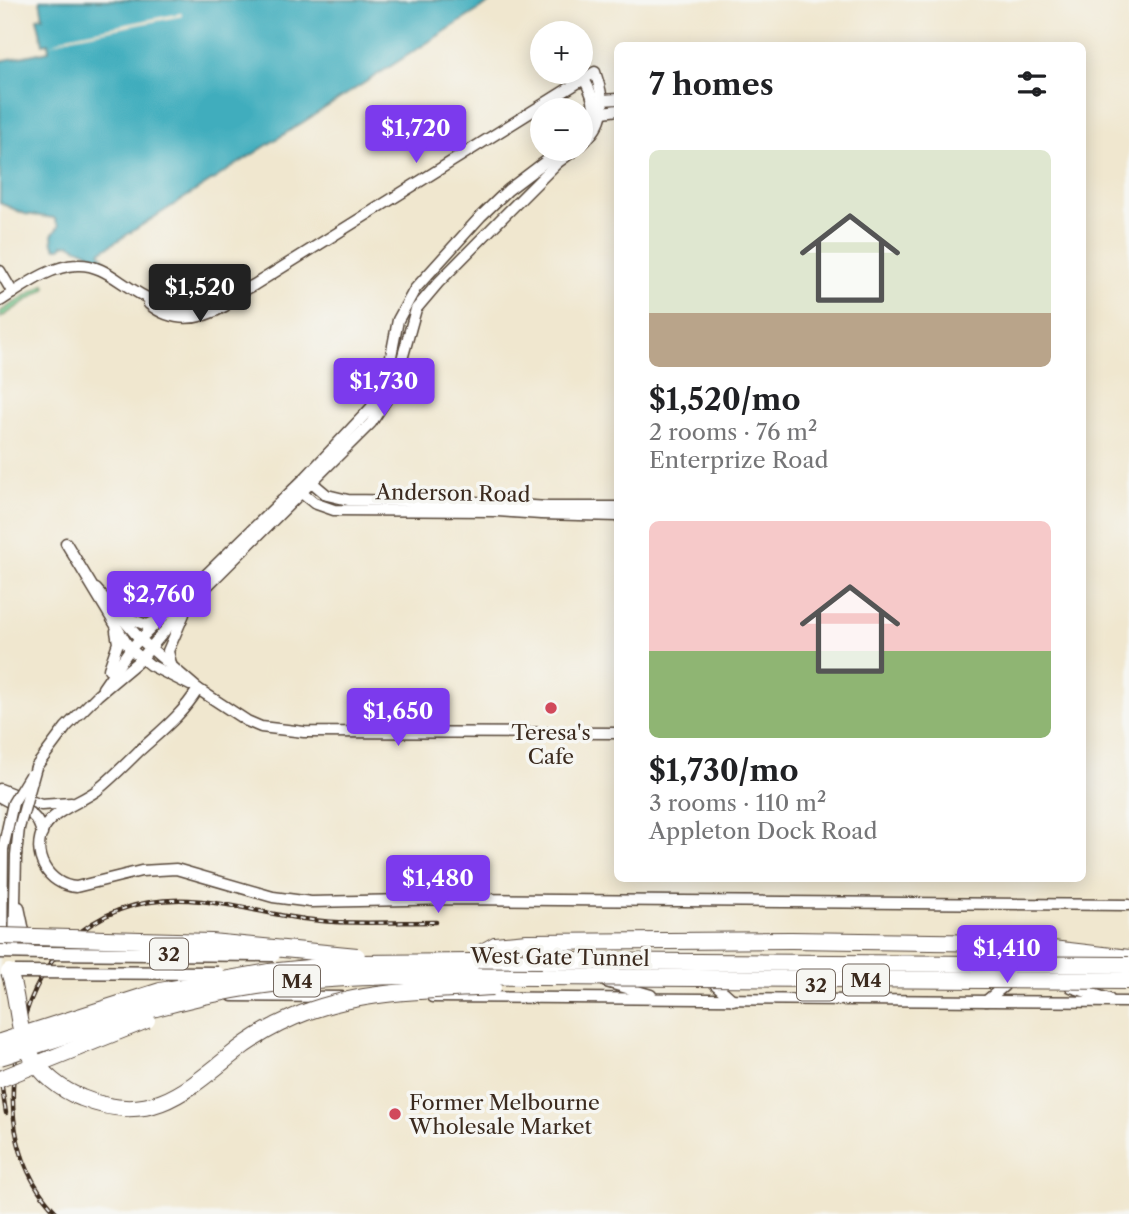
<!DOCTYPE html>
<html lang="en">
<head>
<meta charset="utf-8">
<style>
  body { margin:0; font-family:"Libre Caslon Text",serif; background:#f6f6f6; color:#202124; height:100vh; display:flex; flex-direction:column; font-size:26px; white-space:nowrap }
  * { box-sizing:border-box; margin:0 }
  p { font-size:23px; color:#757577 }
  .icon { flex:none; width:38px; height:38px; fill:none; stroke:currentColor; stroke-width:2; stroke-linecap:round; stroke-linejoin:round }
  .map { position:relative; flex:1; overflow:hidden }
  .details { position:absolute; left:614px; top:42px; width:472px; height:840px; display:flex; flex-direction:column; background:#fff; border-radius:10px; box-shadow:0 4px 18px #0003 }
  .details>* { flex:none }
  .controls { position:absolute; left:530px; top:21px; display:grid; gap:14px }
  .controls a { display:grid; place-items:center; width:63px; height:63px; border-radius:50%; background:#fff; box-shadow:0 4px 18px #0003; font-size:35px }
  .price { position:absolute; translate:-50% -60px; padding:0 16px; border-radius:7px; background:#7c3aed; color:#fff; font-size:23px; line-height:46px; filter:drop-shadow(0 2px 4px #0008) }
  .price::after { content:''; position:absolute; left:50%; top:42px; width:21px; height:16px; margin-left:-10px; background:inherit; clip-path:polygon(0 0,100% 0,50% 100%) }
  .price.active { background:#222; color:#fff }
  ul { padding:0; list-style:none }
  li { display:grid; align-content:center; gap:14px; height:371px; padding:0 35px }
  li span { display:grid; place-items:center; height:217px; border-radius:10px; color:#555 }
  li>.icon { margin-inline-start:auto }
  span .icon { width:126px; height:126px; fill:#fffc; stroke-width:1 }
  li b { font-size:30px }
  h2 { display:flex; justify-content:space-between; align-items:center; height:84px; padding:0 35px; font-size:30px }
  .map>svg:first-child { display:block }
</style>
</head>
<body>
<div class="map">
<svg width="1129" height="1214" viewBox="0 0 1129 1214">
  <rect width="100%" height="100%" fill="#f6f6f2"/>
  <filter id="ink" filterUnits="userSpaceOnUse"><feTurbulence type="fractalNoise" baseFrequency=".0143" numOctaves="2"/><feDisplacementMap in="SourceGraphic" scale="14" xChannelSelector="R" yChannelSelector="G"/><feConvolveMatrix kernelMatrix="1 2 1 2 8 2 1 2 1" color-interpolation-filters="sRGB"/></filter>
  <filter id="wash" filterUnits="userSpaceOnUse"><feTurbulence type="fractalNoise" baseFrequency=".00686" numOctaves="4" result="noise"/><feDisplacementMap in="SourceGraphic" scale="28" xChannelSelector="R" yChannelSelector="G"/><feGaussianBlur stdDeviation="1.57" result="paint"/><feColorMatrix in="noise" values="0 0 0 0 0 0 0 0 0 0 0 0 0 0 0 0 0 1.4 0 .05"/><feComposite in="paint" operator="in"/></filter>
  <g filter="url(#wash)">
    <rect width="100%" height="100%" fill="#f0e7cf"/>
    <!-- green -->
    <polygon fill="#7dd397" stroke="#5c7e5a" stroke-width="2" points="45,284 46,288 0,318 0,312"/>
    <!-- water -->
    <path fill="#3fadbd" stroke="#3d6c6e" stroke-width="2" d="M40,0H494L100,252L106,262C94,253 82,251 70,244L63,245L61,248H56L53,244L52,235L59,226L54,218L25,214L0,203V61L49,51L48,43L43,44L37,18L43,17Z"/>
    <!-- pier -->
    <polygon fill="#f0e7cf" points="181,13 182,16 68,38 48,46 68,36"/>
  </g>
  <g filter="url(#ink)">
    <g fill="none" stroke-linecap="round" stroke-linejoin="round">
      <!-- minor casing -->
      <g stroke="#564639" stroke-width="13">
        <g id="minor">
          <polyline points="602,100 618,99"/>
          <polyline points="603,112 618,110"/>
          <path d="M581,135C599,116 596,100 584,79"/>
          <polyline points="0,271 13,293"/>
          <path d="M0,301C23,287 49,266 77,265C94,264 108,273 121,282C175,319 198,315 254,285L595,72C606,104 607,122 581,145"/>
          <path d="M149,304C172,323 199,321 225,306"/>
          <polyline points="308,479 327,495 348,500 474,502 548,507 618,507"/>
          <polyline points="298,490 314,503 334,510 498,511 541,514 618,516"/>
          <polyline points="66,543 130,649 150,665 190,685"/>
          <polyline points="96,589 140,639 198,689 247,721 261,727 304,732 618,733"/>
          <polyline points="124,617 147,625 158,620"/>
          <polyline points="171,664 168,651 184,614"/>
          <polyline points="109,669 118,643 116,631"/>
          <polyline points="103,688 130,649 306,477 371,408 386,382 398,320 415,289 481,216 508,190 562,149"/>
          <path d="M198,689C182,715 161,731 139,751C125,765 111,779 96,791C79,803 55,810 44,828C30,854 48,885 76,887L141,871L176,869L273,897L311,902L455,899L1129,905"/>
          <polyline points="36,767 66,727 98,695 141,659 179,614 371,423 394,388 416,309 438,283 502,218 557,163 576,149"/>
          <polyline points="0,789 41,805 71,803"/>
          <path d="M0,797C18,808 38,810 42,834"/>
          <polyline points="19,907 24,931 29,942"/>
          <polyline points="2,952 3,849"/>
          <polyline points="14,952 16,855"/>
          <polyline points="606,982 651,995"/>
          <polyline points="715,984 733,1000"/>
          <polyline points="1071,987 1109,999"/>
          <polyline points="232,996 342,997"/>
          <polyline points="432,997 1129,1002"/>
          <polyline points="986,1001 1004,986"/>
        </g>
      </g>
      <!-- major casing -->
      <g stroke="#564639" stroke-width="15">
        <polyline id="major" points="0,952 43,953"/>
      </g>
      <!-- highway casing -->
      <g stroke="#564639" stroke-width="18">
        <g id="highway">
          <polyline points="479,954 495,945 527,942 791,940 1001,943 1129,958"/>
          <polyline points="473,962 545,961"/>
        </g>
      </g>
      <!-- minor -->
      <use href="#minor" stroke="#fff" stroke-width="10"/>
      <!-- major -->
      <use href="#major" stroke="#fff" stroke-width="12"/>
      <!-- highway -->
      <use href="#highway" stroke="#fff" stroke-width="16"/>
      <!-- rail casing -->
      <g stroke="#3b2a1e" stroke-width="4.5">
        <g id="rail">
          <polyline points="0,1075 6,1113"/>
          <path d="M58,1214C16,1172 7,1114 16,1057C29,962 88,896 189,900C227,902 265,914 304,919C347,925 392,922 436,922"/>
        </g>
      </g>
      <!-- rail -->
      <use href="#rail" stroke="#f6f6f2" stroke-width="2" stroke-dasharray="5" stroke-linecap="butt"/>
      <!-- minor-bridge casing -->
      <g stroke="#564639" stroke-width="13" stroke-linecap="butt">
        <g id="minor-bridge">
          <polyline points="3,849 13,803 30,775"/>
          <polyline points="16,855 19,828 36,767"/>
        </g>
      </g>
      <!-- major-bridge casing -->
      <g stroke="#564639" stroke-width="15" stroke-linecap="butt">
        <g id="major-bridge">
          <polyline points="43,953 274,955"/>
          <polyline points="15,972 218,973"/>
        </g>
      </g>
      <!-- highway-bridge casing -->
      <g stroke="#564639" stroke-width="18" stroke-linecap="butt">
        <g id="highway-bridge">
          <polyline points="0,936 211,942 357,956"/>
          <polyline points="545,961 1129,965"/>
          <path d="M9,972C19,998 16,1029 30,1054C41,1074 61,1090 82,1098C148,1125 182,1095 230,1056C249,1040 271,1027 294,1017C356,990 426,991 493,987"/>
          <polyline points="0,1042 160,991 269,972 357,963 473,962"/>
          <path d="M0,1057C84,1030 169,999 257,986C306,979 356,977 406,976L1129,981"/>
          <polyline points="0,1079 147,1020"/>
        </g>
      </g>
      <!-- minor-bridge -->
      <use href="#minor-bridge" stroke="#fff" stroke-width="10"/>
      <!-- major-bridge -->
      <use href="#major-bridge" stroke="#fff" stroke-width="12"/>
      <!-- highway-bridge -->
      <use href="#highway-bridge" stroke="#fff" stroke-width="16"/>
    </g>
  </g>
  <!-- markers -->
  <g fill="#d1495b" stroke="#f6f6f2" stroke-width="2.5">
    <circle cx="551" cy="708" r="7"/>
    <circle cx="395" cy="1114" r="7"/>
  </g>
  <g text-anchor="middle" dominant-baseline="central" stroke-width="7" stroke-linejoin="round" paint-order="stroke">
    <!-- shield labels -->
    <g fill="#f6f6f2" stroke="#73675e" stroke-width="2">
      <rect x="150" y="938.5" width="38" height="31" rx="5"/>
      <rect x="843" y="964.5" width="46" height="31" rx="5"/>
      <rect x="274" y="965.5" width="46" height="31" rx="5"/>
      <rect x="797" y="969.5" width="38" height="31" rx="5"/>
    </g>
    <g font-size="19" font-weight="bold" fill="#3b2a1e">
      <text x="169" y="954">32</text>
      <text x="866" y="980">M4</text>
      <text x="297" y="981">M4</text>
      <text x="816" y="985">32</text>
    </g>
    <!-- street labels -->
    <g font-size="21" fill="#3b2a1e" stroke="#f6f6f2">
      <text transform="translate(453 493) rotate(1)">Anderson Road</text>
      <text transform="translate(560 957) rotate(1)">West Gate Tunnel</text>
    </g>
    <!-- poi labels -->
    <g font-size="21" fill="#3b2a1e" stroke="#f6f6f2">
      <text x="551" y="732">Teresa's<tspan x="551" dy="24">Cafe</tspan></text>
      <text x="409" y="1102" text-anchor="start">Former Melbourne<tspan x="409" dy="24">Wholesale Market</tspan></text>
    </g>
  </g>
</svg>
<div class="controls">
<a>+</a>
<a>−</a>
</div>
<b class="price" style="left:416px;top:165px">$1,720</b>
<b class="price active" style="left:200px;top:324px">$1,520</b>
<b class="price" style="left:384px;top:418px">$1,730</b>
<b class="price" style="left:159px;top:631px">$2,760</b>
<b class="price" style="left:398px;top:748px">$1,650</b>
<b class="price" style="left:438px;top:915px">$1,480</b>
<b class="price" style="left:1007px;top:985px">$1,410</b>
<section class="details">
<h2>7 homes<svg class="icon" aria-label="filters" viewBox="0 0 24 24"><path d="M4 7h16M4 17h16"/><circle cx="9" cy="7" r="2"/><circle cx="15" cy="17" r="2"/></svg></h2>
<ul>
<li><span style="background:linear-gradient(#dfe7d0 75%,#b9a48a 0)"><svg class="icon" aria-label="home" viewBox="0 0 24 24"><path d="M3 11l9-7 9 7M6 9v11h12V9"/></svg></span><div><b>$1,520/mo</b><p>2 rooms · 76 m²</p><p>Enterprize Road</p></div></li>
<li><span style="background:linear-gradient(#f6c9c9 60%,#8fb573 0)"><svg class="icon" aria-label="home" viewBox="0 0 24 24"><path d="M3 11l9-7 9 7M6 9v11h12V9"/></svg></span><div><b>$1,730/mo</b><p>3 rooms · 110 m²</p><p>Appleton Dock Road</p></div></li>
</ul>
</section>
</div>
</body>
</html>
